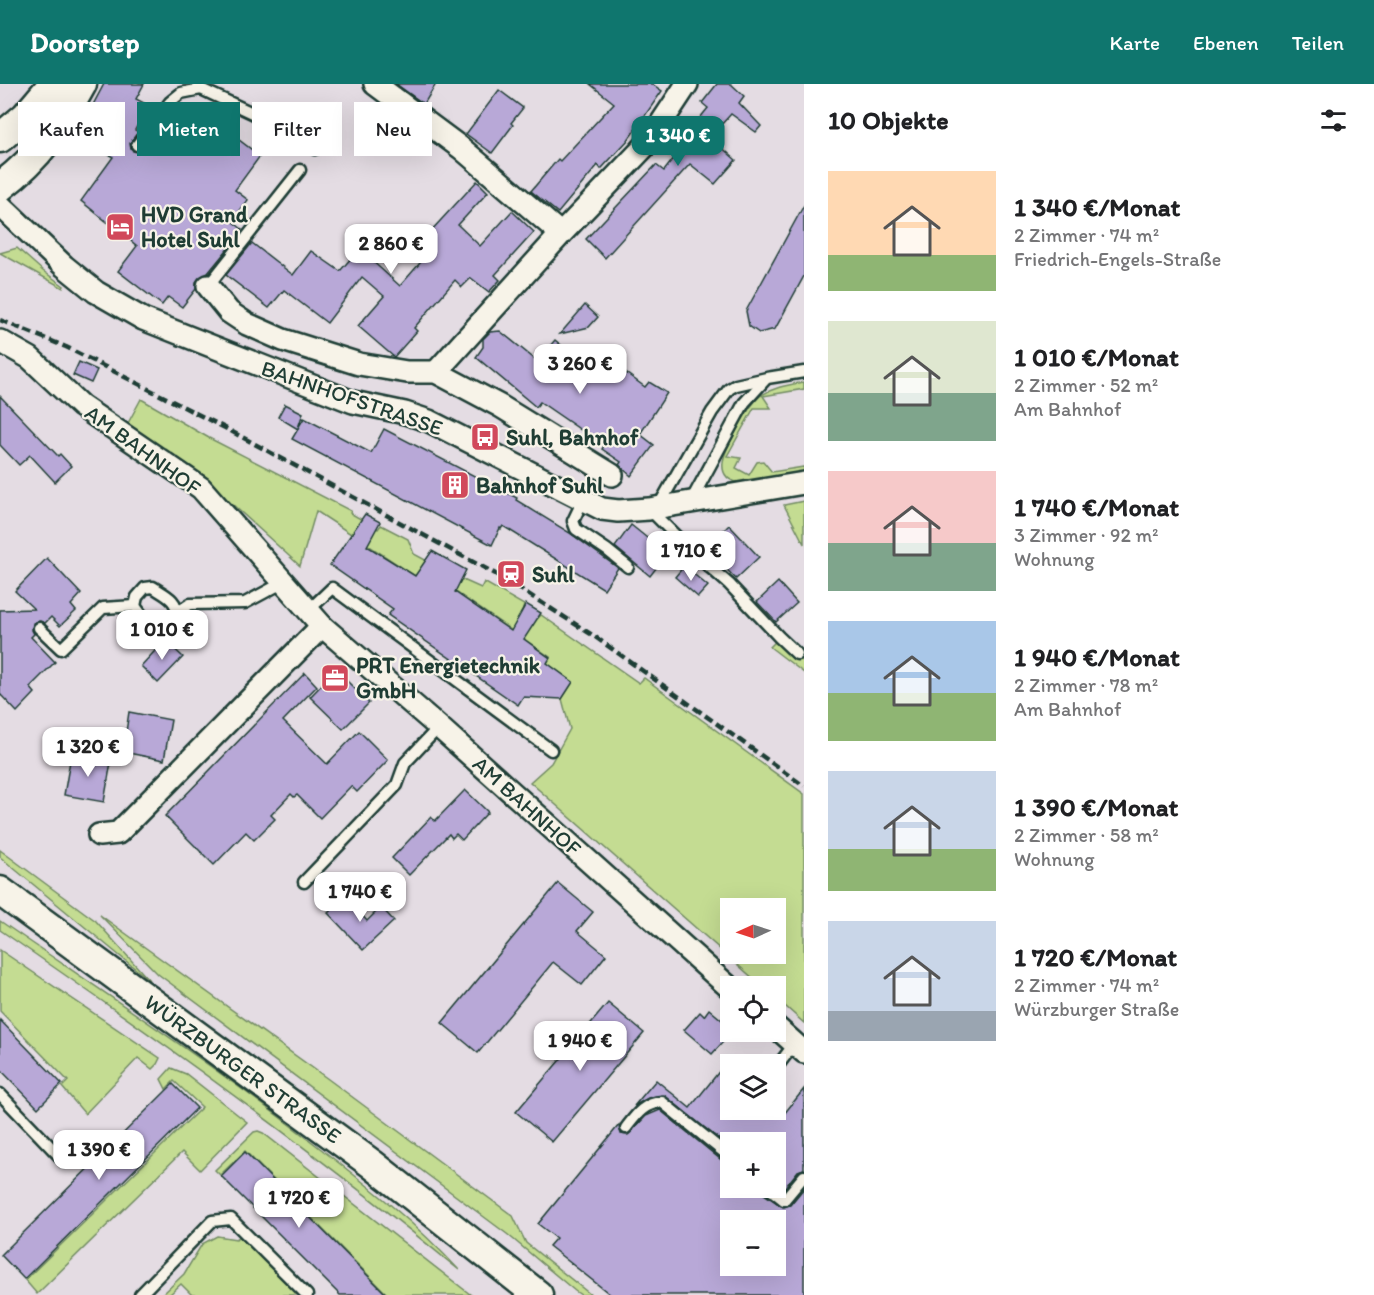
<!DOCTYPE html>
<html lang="de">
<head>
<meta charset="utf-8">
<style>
  body { margin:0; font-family:Itim,sans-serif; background:#f2f2f2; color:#202124; height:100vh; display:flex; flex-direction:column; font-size:22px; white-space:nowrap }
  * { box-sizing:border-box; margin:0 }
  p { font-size:20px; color:#757577 }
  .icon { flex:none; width:33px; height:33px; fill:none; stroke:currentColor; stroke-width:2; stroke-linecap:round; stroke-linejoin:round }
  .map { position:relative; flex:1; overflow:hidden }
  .panel { display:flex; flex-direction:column; background:#fff; width:570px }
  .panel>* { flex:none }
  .guide { position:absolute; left:18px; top:18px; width:570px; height:54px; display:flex; gap:12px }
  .needle { width:39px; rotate:267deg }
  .buttons { position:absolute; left:720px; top:814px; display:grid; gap:12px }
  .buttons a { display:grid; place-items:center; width:66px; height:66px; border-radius:0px; background:#fff; box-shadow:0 6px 24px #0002; font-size:30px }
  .price { position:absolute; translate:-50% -51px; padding:0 14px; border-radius:12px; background:#fff; color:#222; font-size:20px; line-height:39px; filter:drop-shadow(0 2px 3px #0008) }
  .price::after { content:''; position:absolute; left:50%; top:36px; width:18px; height:14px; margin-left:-9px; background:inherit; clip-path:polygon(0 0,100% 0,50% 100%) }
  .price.selected { background:#0f766e; color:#fff }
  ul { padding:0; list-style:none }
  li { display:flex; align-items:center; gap:18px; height:150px; padding:0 24px }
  li span { display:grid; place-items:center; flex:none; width:168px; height:120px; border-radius:0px; color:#555 }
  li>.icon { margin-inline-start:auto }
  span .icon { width:72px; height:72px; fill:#fffc; stroke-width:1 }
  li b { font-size:26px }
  h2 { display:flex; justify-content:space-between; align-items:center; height:72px; padding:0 24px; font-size:26px }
  .tag { padding:0 21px; border-radius:0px; background:#fff; box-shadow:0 6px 24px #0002; font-size:21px; line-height:54px }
  .tag.selected { background:#0f766e; color:#fff }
  header { display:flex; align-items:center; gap:36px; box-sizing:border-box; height:84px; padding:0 30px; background:#0f766e; color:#fff }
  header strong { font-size:28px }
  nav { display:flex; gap:33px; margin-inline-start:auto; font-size:21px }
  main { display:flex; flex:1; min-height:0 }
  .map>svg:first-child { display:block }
</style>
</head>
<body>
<header>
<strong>Doorstep</strong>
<nav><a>Karte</a><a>Ebenen</a><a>Teilen</a></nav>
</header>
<main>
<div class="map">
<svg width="804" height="1211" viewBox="0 0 804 1211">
  <rect width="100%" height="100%" fill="#e4dce3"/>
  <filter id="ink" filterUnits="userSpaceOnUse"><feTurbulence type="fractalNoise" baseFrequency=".0167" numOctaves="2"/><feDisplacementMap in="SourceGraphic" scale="12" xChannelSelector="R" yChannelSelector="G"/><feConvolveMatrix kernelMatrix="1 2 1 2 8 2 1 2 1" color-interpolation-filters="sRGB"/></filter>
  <g filter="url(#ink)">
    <!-- green -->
    <g fill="#c4dc92" stroke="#728c63" stroke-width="1.5" fill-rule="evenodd">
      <polygon points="17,164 43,187 64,202 63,204 0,169"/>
      <path d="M804,298V305L763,312L771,324H754L727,372L741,374L736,384L749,391L757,378L763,377L772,388L804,383V390C790,392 752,402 740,399C707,393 730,358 739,342C745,332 751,320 760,312C774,303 788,301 804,298Z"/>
      <path d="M141,315L209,354L351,427L350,429L378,445L381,441L408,455L414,470L461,495L481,504L484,498L524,521L523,525L538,534L541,531L639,599L644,594L804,710V939L776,914V903H763L530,698L551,679L570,645L562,615L573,598L547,579L550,573L421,484L415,492L316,427L300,482L209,399L127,341ZM730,825H776V870H730Z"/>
      <polygon points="804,417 804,460 784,421"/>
      <polygon points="777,556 804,577 804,589 770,563"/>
      <polygon points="0,766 96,837 149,896 0,773"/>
      <polygon points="100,831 328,995 513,1132 526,1159 591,1211 581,1211 575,1207 507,1150 158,890"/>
      <path d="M0,837C106,910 214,981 316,1061C366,1100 416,1139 459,1186C312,1065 157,954 0,846Z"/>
      <polygon points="0,866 160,974 157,980 152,985 138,974 85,1030 62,1003 68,997 0,927"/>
      <polygon points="171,984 186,990 247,1038 200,1086 182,1068 37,1210 25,1196 202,1023 174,997 166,1005 161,995"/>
      <polygon points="258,1047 263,1049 471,1211 388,1211 245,1067 220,1091 215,1086 254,1048"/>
      <polygon points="217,1152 236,1155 241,1152 298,1211 192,1211 181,1200 169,1211 162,1211 184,1190 202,1160"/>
    </g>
    <!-- building -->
    <g fill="#b8a8d7" stroke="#1f3d34" stroke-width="1.5" fill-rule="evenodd">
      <polygon points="104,0 144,0 136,15 148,21 135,46 138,48 130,59 133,67 140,68 150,57 158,63 187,25 222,51 226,46 260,72 235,106 248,116 232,137 242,145 238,149 240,150 208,189 200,193 196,198 196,205 182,223 168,213 162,221 118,187 137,162 81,117 113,73 76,53"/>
      <polygon points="396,0 436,0 424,20"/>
      <polygon points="590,0 652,0 662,7 628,56 601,85 598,81 558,129 531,107 558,75 560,77 614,19"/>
      <polygon points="717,0 731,0 744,12 739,19 761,42 756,48 731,30 710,53 736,76 715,100 690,80 605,174 586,155 656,81 664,87 686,59 682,56 708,24 702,19"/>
      <polygon points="499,6 523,24 511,39 513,41 492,69 466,50"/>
      <polygon points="477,97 488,108 458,141 480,162 512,127 534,148 495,191 500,196 489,208 471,194 462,203 455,196 414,244 417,247 394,273 358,242 384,212 362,193 327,239 284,206 269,224 226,191 252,159 293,191 311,167 340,187 359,165 400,202 427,171 417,162"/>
      <polygon points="804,121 804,192 775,245 759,249 749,242 746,227"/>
      <polygon points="585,221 598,233 589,243 560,250"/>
      <polygon points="500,247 537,277 555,256 598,292 608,276 645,303 649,298 667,309 640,350 654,361 631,392 619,381 621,378 602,365 604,362 540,318 536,323 476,273 483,263 483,255 490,248"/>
      <polygon points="79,278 97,286 91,299 73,291"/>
      <polygon points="0,312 58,372 60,370 71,382 55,398 30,371 19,381 0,361"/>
      <polygon points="285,320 303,329 298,344 304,334 371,369 384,345 517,414 516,416 570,449 618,484 604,505 503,442 501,445 500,444 492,461 292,355 298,345 278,333"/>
      <polygon points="365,430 380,438 367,462 415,492 432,467 466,486 455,508 511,547 526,520 541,529 524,555 550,574 547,579 573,598 562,615 523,613 518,621 388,531 393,525 330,481"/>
      <polygon points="631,441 667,470 650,492 615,463"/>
      <polygon points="729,441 759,473 736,495 706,464"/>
      <polygon points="47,474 81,510 71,521 76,527 60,542 51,533 45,539 40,537 33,539 32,546 34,550 31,553 55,578 30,603 35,609 17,628 0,610 0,526 34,525 15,507"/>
      <polygon points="684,482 708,502 698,513 675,493"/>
      <polygon points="778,498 797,519 776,538 757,518"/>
      <polygon points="165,556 183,573 158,599 141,582"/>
      <polygon points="336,586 369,619 343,645 310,613"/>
      <polygon points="305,589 317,602 283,637 327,680 359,647 388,676 357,708 351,702 320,734 297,711 294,713 291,710 271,731 275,735 254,756 246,748 214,781 165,732"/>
      <polygon points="129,628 171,636 164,676 123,668"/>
      <polygon points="71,671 111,678 104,718 64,711"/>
      <polygon points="465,706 488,728 462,756 456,750 452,754 449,750 409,791 392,774 431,733 435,737"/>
      <polygon points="558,799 593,828 577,847 606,871 582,901 553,878 478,969 442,939"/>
      <polygon points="346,813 367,837 381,823 394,837 363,866 328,829"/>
      <polygon points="608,919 644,949 552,1058 516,1028"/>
      <polygon points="709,925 730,943 732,948 712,970 684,946 700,928 704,932"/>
      <polygon points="0,936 62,1000 38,1024 0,985"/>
      <polygon points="730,974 730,1026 779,1026 784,1030 804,1005 804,1085 798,1087 783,1106 776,1100 776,1059 730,1059 730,1064 664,1011 648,1014 634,1022 656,996 690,1024"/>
      <polygon points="173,1000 197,1024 24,1195 1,1171"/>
      <path d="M660,1026L725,1079L730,1080V1104H762L764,1110L783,1123L790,1121L804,1104V1211H611L549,1162L556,1154L538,1140L619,1041L621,1050L628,1051L646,1032ZM730,1137H776V1182H730Z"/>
      <polygon points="245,1068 387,1211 340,1211 221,1092"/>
    </g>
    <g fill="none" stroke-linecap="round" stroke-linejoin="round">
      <!-- lane casing -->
      <g stroke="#1f3d34" stroke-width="15">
        <g id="lane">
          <polyline points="137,61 170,18 181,9 201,5 284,44 315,65"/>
          <polyline points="208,202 300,86"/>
          <polyline points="583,416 573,437 576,445 607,466 628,483"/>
          <polyline points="691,417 744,319 765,296"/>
          <polyline points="658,423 712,328 729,305 736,301 767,294 804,288"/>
          <polyline points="649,425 691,467 729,500 779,553 797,570"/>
          <path d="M135,522L137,513L145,504L153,503C163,510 179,516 176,530"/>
          <polyline points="309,526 332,504 551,666"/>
          <polyline points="39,544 61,565 103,524 135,522 147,538 158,541 190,520 245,519 284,498"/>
          <polyline points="304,798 397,701 405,679 439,643"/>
          <polyline points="776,984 795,959"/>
          <polyline points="0,1010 65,1078"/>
          <path d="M626,1044C636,1031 644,1019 662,1018L730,1073"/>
          <polyline points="769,1104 784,1116 804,1092"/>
          <polyline points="140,1211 212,1137 231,1135 307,1211"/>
        </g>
      </g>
      <!-- street casing -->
      <g stroke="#1f3d34" stroke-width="26">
        <g id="street">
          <polyline points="375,0 461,64 561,150"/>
          <polyline points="0,121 64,182 96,208 143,235 353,318 405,329 429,337 602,425 618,427 649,425 804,399"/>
          <polyline points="208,202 229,228 247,240 283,256 359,280 407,288 436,288 500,322 612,391"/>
          <polyline points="0,257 30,274 81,322 201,404 322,542 439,643 730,904"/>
          <polyline points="436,288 561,150 648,59 687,0"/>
          <polyline points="99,751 118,749 322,542"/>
          <polyline points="776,943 804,968"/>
        </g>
      </g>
      <!-- secondary casing -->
      <g stroke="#1f3d34" stroke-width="33">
        <g id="secondary">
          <polyline points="0,54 26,32 53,0"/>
          <path d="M0,103C42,71 57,45 82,0"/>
          <polyline points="0,807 372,1080 538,1211"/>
        </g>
      </g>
      <!-- lane -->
      <use href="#lane" stroke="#f7f3e8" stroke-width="10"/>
      <!-- street -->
      <use href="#street" stroke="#f7f3e8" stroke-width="21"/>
      <!-- secondary -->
      <use href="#secondary" stroke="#f7f3e8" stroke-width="28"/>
      <!-- rail -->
      <polyline stroke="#1f3d34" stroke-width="4.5" stroke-dasharray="9 4.5" stroke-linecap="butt" points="0,236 66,263 227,345 503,494 594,552 804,702"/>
    </g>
  </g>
  <!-- icons -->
  <defs>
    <g id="hotel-square" transform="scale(1.5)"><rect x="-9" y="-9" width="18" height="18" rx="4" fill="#d1495b" stroke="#f7f3e8"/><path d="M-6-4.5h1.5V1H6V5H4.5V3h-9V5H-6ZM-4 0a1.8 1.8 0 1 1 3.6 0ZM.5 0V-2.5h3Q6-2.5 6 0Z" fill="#fff"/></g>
    <g id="bus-square" transform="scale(1.5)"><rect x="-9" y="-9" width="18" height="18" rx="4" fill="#d1495b" stroke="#f7f3e8"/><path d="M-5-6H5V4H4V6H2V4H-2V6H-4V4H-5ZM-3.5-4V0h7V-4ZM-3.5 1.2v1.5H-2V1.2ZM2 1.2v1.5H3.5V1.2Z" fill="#fff"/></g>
    <g id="building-square" transform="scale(1.5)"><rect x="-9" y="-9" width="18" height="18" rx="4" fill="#d1495b" stroke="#f7f3e8"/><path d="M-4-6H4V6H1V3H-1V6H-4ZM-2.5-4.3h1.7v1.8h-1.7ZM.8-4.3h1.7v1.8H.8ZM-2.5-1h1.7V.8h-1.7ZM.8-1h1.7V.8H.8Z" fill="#fff"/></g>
    <g id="station-square" transform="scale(1.5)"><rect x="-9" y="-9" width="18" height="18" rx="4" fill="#d1495b" stroke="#f7f3e8"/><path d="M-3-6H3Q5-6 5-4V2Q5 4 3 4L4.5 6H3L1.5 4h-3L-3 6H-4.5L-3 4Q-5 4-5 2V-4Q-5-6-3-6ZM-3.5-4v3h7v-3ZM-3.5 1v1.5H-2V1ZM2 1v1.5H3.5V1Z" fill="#fff"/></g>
    <g id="office-square" transform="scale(1.5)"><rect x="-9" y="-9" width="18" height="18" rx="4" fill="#d1495b" stroke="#f7f3e8"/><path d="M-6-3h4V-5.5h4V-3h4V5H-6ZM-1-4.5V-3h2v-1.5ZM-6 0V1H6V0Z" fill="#fff"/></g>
  </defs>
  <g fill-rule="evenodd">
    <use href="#hotel-square" x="120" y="143"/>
    <use href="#bus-square" x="485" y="353"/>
    <use href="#building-square" x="455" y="401"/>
    <use href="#station-square" x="511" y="490"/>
    <use href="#office-square" x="335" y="594"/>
  </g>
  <g text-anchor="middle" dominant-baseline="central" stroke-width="4.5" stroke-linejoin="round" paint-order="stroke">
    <!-- poi labels -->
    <g font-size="22" font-weight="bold" fill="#1f3d34" stroke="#f7f3e8" text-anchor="start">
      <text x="141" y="130">HVD Grand<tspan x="141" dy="25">Hotel Suhl</tspan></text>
      <text x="506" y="353">Suhl, Bahnhof</text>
      <text x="476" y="401">Bahnhof Suhl</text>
      <text x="532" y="490">Suhl</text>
      <text x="356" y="581">PRT Energietechnik<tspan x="356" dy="25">GmbH</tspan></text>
    </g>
    <!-- street labels -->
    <g font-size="22" fill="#1f3d34" stroke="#f7f3e8">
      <text transform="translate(352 314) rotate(19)">BAHNHOFSTRASSE</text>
      <text transform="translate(143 366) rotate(36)">AM BAHNHOF</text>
      <text transform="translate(527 722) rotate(42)">AM BAHNHOF</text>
      <text transform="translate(243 985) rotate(36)">WÜRZBURGER STRASSE</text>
    </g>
  </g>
</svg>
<div class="buttons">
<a><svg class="needle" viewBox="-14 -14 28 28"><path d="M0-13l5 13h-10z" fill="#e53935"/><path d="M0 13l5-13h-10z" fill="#757577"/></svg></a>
<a><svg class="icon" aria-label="locate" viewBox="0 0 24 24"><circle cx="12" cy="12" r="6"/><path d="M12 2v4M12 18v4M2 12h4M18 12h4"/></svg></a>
<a><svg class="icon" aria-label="layers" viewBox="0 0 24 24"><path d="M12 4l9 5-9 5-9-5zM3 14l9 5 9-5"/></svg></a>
<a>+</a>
<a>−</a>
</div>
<b class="price selected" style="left:678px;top:83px">1 340 €</b>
<b class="price" style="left:391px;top:191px">2 860 €</b>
<b class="price" style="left:580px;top:311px">3 260 €</b>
<b class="price" style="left:691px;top:498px">1 710 €</b>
<b class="price" style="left:162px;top:577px">1 010 €</b>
<b class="price" style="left:88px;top:694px">1 320 €</b>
<b class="price" style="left:360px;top:839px">1 740 €</b>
<b class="price" style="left:580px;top:988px">1 940 €</b>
<b class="price" style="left:99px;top:1097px">1 390 €</b>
<b class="price" style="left:299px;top:1145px">1 720 €</b>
<div class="guide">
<a class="tag">Kaufen</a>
<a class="tag selected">Mieten</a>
<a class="tag">Filter</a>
<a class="tag">Neu</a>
</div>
</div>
<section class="panel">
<h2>10 Objekte<svg class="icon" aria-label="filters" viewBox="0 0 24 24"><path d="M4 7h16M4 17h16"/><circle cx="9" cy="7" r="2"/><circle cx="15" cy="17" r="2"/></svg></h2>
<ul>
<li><span style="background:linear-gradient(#ffd9b3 70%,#8fb573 0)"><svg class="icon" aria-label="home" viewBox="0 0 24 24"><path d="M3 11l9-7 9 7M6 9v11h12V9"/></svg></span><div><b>1 340 €/Monat</b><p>2 Zimmer · 74 m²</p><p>Friedrich-Engels-Straße</p></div></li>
<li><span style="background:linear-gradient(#dfe7d0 60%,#7fa58c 0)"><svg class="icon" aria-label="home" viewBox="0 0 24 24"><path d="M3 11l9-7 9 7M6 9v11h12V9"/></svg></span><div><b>1 010 €/Monat</b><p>2 Zimmer · 52 m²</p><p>Am Bahnhof</p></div></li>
<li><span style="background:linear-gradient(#f6c9c9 60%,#7fa58c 0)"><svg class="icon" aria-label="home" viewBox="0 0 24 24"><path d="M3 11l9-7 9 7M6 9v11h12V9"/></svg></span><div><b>1 740 €/Monat</b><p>3 Zimmer · 92 m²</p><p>Wohnung</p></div></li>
<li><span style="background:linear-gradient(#a9c7e8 60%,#8fb573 0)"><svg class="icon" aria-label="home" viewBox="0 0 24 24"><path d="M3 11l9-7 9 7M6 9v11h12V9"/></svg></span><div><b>1 940 €/Monat</b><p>2 Zimmer · 78 m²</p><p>Am Bahnhof</p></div></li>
<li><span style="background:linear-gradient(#c9d6e8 65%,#8fb573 0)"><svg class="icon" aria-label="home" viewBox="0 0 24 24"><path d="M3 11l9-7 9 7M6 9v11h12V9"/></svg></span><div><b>1 390 €/Monat</b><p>2 Zimmer · 58 m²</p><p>Wohnung</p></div></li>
<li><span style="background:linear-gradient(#c9d6e8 75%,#9aa5b1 0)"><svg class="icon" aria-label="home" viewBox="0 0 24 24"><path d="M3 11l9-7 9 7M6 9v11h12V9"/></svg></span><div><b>1 720 €/Monat</b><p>2 Zimmer · 74 m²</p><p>Würzburger Straße</p></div></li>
</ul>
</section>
</main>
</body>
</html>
